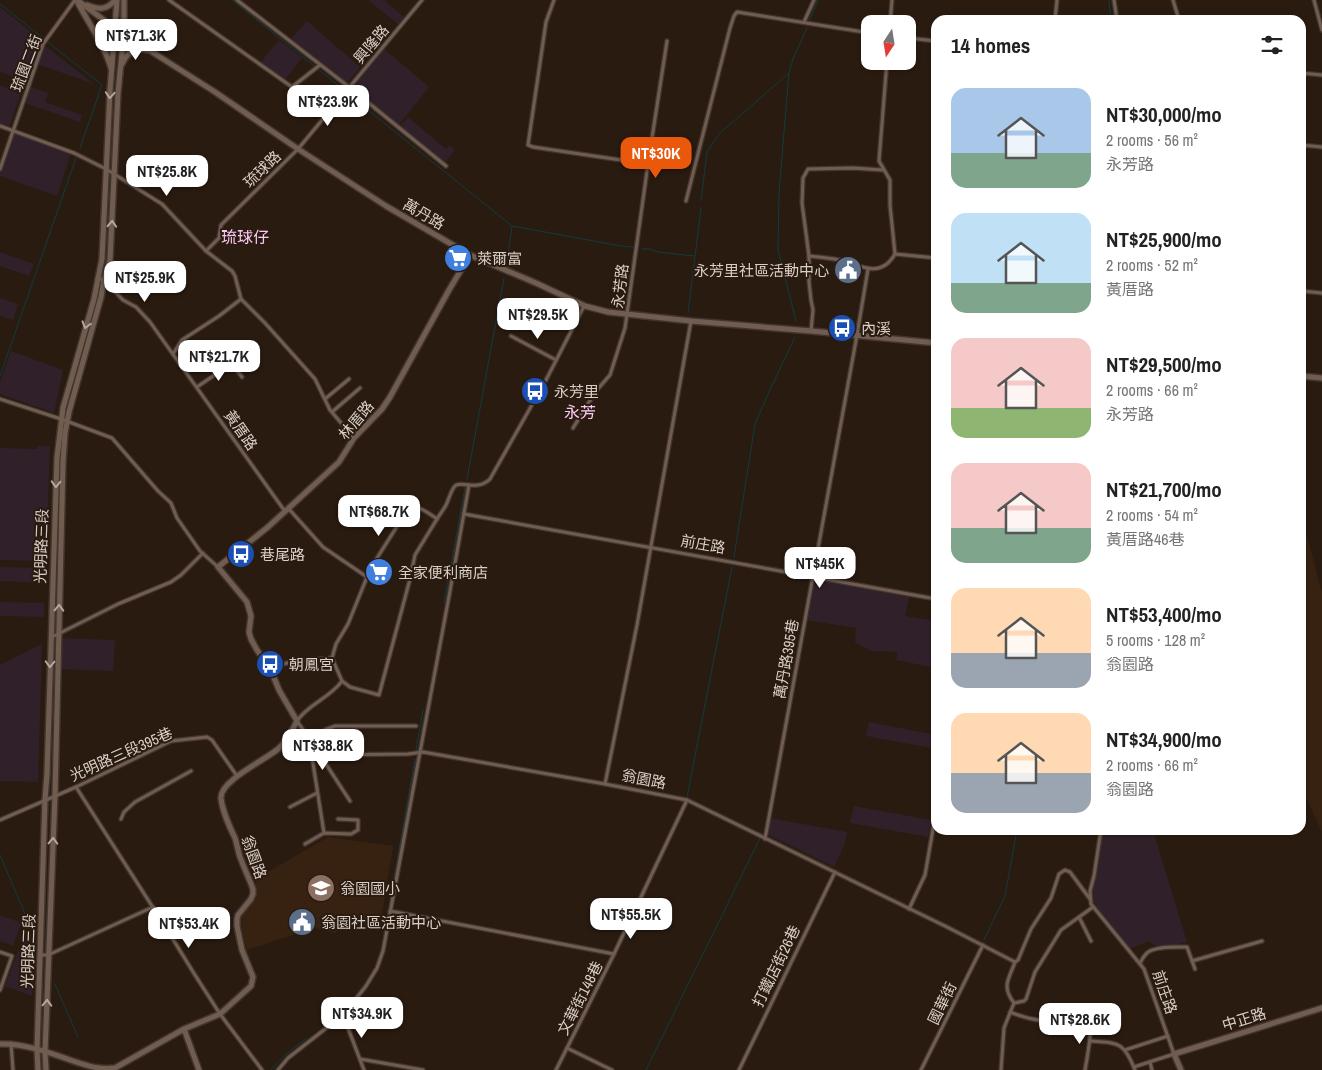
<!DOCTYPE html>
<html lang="en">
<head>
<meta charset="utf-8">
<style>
  body { margin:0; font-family:"Archivo Narrow","Noto Sans TC",sans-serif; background:#f2f2f2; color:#222; height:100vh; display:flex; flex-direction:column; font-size:19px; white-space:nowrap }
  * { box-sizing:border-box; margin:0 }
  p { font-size:16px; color:#767676 }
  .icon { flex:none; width:28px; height:28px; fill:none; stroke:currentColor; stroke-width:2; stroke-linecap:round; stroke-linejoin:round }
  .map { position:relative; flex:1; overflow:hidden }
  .side { position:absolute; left:931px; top:15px; width:375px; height:820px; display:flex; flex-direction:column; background:#fff; border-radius:15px; box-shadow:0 1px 4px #0004 }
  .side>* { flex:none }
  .needle { width:32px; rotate:192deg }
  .fabs { position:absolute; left:861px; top:15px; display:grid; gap:10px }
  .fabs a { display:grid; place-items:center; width:55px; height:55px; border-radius:10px; background:#fff; box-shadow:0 1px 4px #0004; font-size:25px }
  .price { position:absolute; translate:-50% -42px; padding:0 11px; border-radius:10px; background:#fff; color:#222; font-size:16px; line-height:32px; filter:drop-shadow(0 1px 2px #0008) }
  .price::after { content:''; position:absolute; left:50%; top:30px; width:15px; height:11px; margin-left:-8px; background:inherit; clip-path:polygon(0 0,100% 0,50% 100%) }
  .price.active { background:#ea580c; color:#fff }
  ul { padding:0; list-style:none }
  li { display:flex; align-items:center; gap:15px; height:125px; padding:0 20px }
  li span { display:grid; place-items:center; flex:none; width:140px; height:100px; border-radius:15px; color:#555 }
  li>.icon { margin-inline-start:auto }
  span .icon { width:60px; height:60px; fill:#fffc; stroke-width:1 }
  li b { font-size:21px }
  h2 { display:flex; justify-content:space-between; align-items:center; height:60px; padding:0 20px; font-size:21px }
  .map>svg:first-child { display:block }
</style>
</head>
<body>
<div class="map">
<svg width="1322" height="1070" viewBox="0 0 1322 1070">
  <rect width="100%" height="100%" fill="#2a1b10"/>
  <!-- built -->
  <g fill="#372212">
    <polygon points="1301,513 1322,593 1322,832 1305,795 1301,790"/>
    <polygon points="328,837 393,846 379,931 349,926 335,933 313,928 247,950 242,930 240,917 257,897 256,879"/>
  </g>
  <!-- industrial -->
  <g fill="#30202a">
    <polygon points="368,0 384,0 404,17 398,24"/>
    <polygon points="0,7 40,39 25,81 0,72"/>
    <polygon points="307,21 360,67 347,84 291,39"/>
    <polygon points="279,40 302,58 284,81 260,63"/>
    <polygon points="44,45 94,84 37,64"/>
    <polygon points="384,49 429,87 398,126 352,88"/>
    <polygon points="0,85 21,93 9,127 0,124"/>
    <polygon points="31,87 48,93 45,102 82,115 80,122 25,103"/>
    <polygon points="408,117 446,149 449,145 455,150 443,165 399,128"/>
    <polygon points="13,133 71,153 57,196 0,176 0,170"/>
    <polygon points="0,252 34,264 29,276 0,266"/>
    <polygon points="0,298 18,304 13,320 0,316"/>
    <polygon points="11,351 63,370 54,413 0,394 0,382"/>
    <polygon points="38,446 50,446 46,561 0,560 0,448 37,449"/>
    <polygon points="0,567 45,568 45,583 0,581"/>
    <polygon points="812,579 909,597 905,616 936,621 936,668 896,660 898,652 871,651 855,642 856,628 806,620"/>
    <polygon points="0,602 44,603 44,617 0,616"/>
    <polygon points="62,638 115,640 113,671 61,669"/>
    <polygon points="42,644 38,782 0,781 0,665"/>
    <polygon points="869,722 936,735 936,749 866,736"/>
    <polygon points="854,806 931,820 928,837 850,823"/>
    <polygon points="770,818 847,832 845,843 834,867 769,835"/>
    <polygon points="1102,830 1153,830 1187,942 1176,945 1156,946 1149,941 1129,949 1095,905 1091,893"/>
    <polygon points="0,915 21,923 13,946 0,941"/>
    <polygon points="26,930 29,931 33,935 35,940 32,996 5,986"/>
  </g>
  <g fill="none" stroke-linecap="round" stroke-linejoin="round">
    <!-- stream -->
    <g stroke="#103b42" stroke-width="1">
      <polyline points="232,0 344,90"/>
      <polyline points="1109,0 1111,20"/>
      <polyline points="0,4 102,85 80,148"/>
      <polyline points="809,22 818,0"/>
      <polyline points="789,73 779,193 778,250 796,321"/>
      <polyline points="347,93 512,226 621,246 633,247"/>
      <polyline points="701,201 707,152 719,134 789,73 793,59 807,28"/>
      <polyline points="642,249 650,249 658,252 694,256"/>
      <polyline points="507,260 512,227"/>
      <polyline points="688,313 701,208"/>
      <polyline points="0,376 76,158"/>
      <polyline points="467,479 504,278"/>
      <polyline points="734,557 755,424 768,394 795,337"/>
      <polyline points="444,603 465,488"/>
      <polyline points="416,750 423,710"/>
      <polyline points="688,800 687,797 732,567"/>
      <polyline points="0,855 34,935"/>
      <polyline points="984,940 1005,896 1017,830"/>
      <polyline points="381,953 415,759"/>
      <polyline points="55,984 78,1037"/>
      <polyline points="322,1026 348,1007"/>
      <polyline points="271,1070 286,1054 307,1038"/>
      <polyline points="646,1070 760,838 689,803"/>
    </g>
    <!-- street casing -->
    <g stroke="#423530" stroke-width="5.5">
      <g id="street">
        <polyline points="169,0 292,87 320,65"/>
        <polyline points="237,0 349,87 446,166"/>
        <polyline points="554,0 546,22 528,145 533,147 648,164"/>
        <polyline points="1114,0 1117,20"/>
        <polyline points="1173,0 1179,20"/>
        <polyline points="1314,0 1322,30"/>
        <polyline points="1055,20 1057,0"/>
        <polyline points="804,22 814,0"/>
        <polyline points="890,24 892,0"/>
        <polyline points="908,38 936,41"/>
        <polyline points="1301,73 1322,75"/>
        <polyline points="0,126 74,153 106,169 162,204 206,251 232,271 235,276 241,299"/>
        <polyline points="1301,145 1322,147"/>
        <polyline points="0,169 43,44 75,0"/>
        <polyline points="686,201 730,28 734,16 737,12 870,33"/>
        <polyline points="206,251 219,238 221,225 298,149 422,0"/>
        <polyline points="895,254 936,258"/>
        <path d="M809,256C820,257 830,258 840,260C856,263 873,276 888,263C891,260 893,258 895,254L890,205V180L879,161L887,61"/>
        <polyline points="97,278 104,280 123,300 136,307 150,322 284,510"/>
        <polyline points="1301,291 1322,293"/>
        <polyline points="241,299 265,323 315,379 330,410 354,438"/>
        <polyline points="811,331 813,310 811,300 809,282 809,256 802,203 803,178 808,169 853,168 883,170"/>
        <polyline points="511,336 556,360"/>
        <polyline points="173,354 182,340 219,316 241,299"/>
        <polyline points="197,387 229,365 233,365 242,377"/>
        <polyline points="0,399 61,419 112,438 158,491 171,503 177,518 200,551 218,567"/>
        <polyline points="325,399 349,379"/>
        <polyline points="332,412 360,388"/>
        <polyline points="573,428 596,391 610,375 625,328 648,164 667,41"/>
        <polyline points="288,508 323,547 367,577"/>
        <polyline points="464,514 936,599"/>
        <polyline points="52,637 118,604 171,582 181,575 203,553"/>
        <path d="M332,658L336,644L348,624L367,577L377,558L408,509C418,504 428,513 437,519C440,514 444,509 446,505C449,499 451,490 455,486C461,480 477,492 490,479L546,380L584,306"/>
        <polyline points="270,668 294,661 332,658"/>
        <polyline points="342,681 350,687 379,695 410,579 415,555 437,519"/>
        <polyline points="321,755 408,754 423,752 605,784 687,800 947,927 1015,962 1018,960 1031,929 1051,898 1059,874 1065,870 1070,872 1090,899"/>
        <polyline points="605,784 637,625 691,321"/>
        <polyline points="76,787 166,928 195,975 220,1014 262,1070"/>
        <polyline points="350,801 309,738 327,729 335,726 416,726"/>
        <polyline points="290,807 317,793"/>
        <polyline points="121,819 124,812 135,802 191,771"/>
        <polyline points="0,820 76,787 171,741 207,737 212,740 237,776"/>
        <polyline points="1101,830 1094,876 1090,891 1091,904 1144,969 1174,1054 1134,1067"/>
        <path d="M324,833L312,757L304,740L309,738L297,721C308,704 330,698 342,681L332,658"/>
        <polyline points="765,839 857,335 868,269"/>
        <polyline points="305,844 324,833 351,834 358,830 358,820 338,819"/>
        <polyline points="909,909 925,875 936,812"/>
        <polyline points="390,911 614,954"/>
        <polyline points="1079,917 1091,941"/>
        <polyline points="0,952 12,956 0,990"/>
        <polyline points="40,955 48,955 153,907"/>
        <polyline points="1192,961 1262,941"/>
        <path d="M1140,963C1143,958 1145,953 1150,951C1159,946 1178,947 1187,947L1195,969"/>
        <polyline points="1014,1003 1024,1001 1026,999 1035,972 1061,930 1093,907"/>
        <path d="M1010,1012C1039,1024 1060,1022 1091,1021C1091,1038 1088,1053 1085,1070"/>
        <polyline points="343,1015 364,1070"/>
        <path d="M1091,1041C1119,1043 1124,1042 1135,1070"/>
        <polyline points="11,1043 13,1070"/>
        <polyline points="567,1048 612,1070"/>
        <polyline points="1125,1050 1168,1036"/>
        <polyline points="360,1059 423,1070"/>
        <polyline points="1150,1062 1152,1070"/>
        <polyline points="278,1070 288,1058 343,1015 366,986 377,968 383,951 450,591 469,485"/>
        <polyline points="556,1070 614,954 687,800"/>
        <polyline points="739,1070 835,872"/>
        <polyline points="921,1070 983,945"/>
        <path d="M1001,1070L1004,1028L1014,1003C1001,986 1009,979 1015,962"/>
      </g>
    </g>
    <!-- secondary casing -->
    <g stroke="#423530" stroke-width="8">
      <g id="secondary">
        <polyline points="77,0 116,29 215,92 298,149 386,206 470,255 536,283 585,306 608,312 691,321 811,331 936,343"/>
        <path d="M78,3C89,24 104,44 111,68"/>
        <path d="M87,5C99,10 107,10 115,0"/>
        <path d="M122,64C127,53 134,47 147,50"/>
        <polyline points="1301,376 1322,378"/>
        <polyline points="184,1029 199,1070"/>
        <path d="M0,1044C23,1043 51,1053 73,1061C88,1066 100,1070 115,1068L184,1029L220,1014L251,986L253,977L242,950L237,926V919L238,915L251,899L253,894V889C249,878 244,868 240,857C238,851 237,844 235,838C230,828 222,809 221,798C220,781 265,760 278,749C286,742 292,731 297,721L279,690L270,668L257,650L251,639L249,632L251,616L247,602L218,567L268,527L339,462L354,438L382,409L390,397L449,290L470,255"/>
        <polyline points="38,1070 37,1050 45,800 47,774 57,458 63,408 94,299 102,259 110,91 117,0"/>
        <polyline points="46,1070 45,1052 55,795 63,462 65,433 69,412 101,297 104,280 110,260 118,93 124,33 124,0"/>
        <polyline points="1181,1070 1174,1054 1322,1008"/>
      </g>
    </g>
    <!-- street -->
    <use href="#street" stroke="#705d50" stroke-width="3"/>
    <!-- secondary -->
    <use href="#secondary" stroke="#705d50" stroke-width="5"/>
  </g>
  <!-- one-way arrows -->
  <defs><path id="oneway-chevron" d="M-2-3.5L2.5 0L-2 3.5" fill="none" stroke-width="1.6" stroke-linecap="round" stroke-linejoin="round" transform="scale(1.25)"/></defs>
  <g stroke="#b5a79e">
    <use href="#oneway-chevron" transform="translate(110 95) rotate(94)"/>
    <use href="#oneway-chevron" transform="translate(112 224) rotate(-87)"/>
    <use href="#oneway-chevron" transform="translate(86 325) rotate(106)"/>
    <use href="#oneway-chevron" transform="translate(56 484) rotate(92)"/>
    <use href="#oneway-chevron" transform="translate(59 608) rotate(-88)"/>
    <use href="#oneway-chevron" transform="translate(50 664) rotate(92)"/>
    <use href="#oneway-chevron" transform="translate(53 841) rotate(-88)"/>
    <use href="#oneway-chevron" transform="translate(47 1003) rotate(-88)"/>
  </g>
  <!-- icons -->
  <defs>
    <g id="supermarket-disc" transform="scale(1.4375)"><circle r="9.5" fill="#3f7fe0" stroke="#2a1b10"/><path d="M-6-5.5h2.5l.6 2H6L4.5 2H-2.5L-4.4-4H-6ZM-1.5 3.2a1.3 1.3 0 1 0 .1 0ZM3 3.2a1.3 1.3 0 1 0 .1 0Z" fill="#fff"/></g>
    <g id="civic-disc" transform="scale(1.4375)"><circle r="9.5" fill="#5c6f8a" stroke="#2a1b10"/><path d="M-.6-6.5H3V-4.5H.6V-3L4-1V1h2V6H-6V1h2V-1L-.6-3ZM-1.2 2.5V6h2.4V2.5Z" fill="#fff"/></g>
    <g id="bus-disc" transform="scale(1.4375)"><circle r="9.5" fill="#1a4fb4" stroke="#2a1b10"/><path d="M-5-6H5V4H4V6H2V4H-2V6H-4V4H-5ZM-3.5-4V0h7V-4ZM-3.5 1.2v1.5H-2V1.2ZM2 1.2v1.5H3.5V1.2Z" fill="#fff"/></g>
    <g id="school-disc" transform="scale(1.4375)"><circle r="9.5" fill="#8d6e63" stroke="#2a1b10"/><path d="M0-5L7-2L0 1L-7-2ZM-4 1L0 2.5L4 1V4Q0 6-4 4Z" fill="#fff"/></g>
  </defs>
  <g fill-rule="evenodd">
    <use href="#supermarket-disc" x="458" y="258"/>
    <use href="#civic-disc" x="848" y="270"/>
    <use href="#bus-disc" x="842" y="328"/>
    <use href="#bus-disc" x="535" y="391"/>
    <use href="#bus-disc" x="241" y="554"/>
    <use href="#supermarket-disc" x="379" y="572"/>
    <use href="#bus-disc" x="270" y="664"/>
    <use href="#school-disc" x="321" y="888"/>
    <use href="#civic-disc" x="302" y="922"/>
  </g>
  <g text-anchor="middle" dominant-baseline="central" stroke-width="4" stroke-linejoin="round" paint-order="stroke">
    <!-- street labels -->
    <g font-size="15" fill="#dacfc8" stroke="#2a1b10">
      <text transform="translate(371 44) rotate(-50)">興隆路</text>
      <text transform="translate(26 63) rotate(-69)">琉園二街</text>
      <text transform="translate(262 169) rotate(-44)">琉球路</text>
      <text transform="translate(424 214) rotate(30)">萬丹路</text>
      <text transform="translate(620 286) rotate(-83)">永芳路</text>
      <text transform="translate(356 420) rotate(-50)">林厝路</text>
      <text transform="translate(241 430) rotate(55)">黃厝路</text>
      <text transform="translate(703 544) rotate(10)">前庄路</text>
      <text transform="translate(41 546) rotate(-88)">光明路三段</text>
      <text transform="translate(786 659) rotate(-80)">萬丹路395巷</text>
      <text transform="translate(121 754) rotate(-24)">光明路三段395巷</text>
      <text transform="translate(644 779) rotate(11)">翁園路</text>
      <text transform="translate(254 857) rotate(70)">翁園路</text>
      <text transform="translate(28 951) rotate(-88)">光明路三段</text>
      <text transform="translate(776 966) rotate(-64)">打鐵店街26巷</text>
      <text transform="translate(1165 992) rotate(71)">前庄路</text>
      <text transform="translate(580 998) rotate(-63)">文華街148巷</text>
      <text transform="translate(942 1003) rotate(-64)">國華街</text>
      <text transform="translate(1244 1019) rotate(-17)">中正路</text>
    </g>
    <!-- poi labels -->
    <g font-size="15" fill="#dacfc8" stroke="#2a1b10" text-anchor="start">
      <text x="477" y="258">萊爾富</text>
      <text x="829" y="270" text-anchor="end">永芳里社區活動中心</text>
      <text x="861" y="328">內溪</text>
      <text x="554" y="391">永芳里</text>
      <text x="260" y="554">巷尾路</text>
      <text x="398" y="572">全家便利商店</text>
      <text x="289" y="664">朝鳳宮</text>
      <text x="340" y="888">翁園國小</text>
      <text x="321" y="922">翁園社區活動中心</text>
    </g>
    <!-- neighbourhood labels -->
    <g font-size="16" fill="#fbc8f3" stroke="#2a1b10">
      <text x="245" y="237">琉球仔</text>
      <text x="580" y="412">永芳</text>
    </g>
  </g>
</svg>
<div class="fabs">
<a><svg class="needle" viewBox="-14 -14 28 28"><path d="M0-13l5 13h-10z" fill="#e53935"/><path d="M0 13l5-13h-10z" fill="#767676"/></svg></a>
</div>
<b class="price" style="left:136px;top:61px">NT$71.3K</b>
<b class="price" style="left:328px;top:127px">NT$23.9K</b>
<b class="price active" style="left:656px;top:179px">NT$30K</b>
<b class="price" style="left:167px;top:197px">NT$25.8K</b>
<b class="price" style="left:145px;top:303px">NT$25.9K</b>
<b class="price" style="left:538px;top:340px">NT$29.5K</b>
<b class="price" style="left:219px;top:382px">NT$21.7K</b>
<b class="price" style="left:379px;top:537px">NT$68.7K</b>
<b class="price" style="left:820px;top:589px">NT$45K</b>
<b class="price" style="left:323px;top:771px">NT$38.8K</b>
<b class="price" style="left:631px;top:940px">NT$55.5K</b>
<b class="price" style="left:189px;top:949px">NT$53.4K</b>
<b class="price" style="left:362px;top:1039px">NT$34.9K</b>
<b class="price" style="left:1080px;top:1045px">NT$28.6K</b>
<section class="side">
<h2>14 homes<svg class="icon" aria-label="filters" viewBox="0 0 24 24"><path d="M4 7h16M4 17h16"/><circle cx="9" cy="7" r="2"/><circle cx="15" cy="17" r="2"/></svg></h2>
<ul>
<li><span style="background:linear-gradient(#a9c7e8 65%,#7fa58c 0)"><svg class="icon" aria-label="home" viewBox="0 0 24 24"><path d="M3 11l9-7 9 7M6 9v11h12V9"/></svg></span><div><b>NT$30,000/mo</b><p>2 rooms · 56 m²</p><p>永芳路</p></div></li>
<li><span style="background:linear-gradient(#bfe0f5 70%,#7fa58c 0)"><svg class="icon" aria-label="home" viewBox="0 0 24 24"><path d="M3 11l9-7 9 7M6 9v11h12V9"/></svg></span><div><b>NT$25,900/mo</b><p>2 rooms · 52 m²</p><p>黃厝路</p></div></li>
<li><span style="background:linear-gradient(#f6c9c9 70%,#8fb573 0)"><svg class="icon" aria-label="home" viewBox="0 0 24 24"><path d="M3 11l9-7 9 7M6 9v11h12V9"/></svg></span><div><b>NT$29,500/mo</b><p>2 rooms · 66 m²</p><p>永芳路</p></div></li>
<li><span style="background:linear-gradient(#f6c9c9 65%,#7fa58c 0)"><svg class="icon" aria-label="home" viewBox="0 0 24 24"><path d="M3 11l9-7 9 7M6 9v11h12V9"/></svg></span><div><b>NT$21,700/mo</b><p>2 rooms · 54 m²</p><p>黃厝路46巷</p></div></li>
<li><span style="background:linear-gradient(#ffd9b3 65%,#9aa5b1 0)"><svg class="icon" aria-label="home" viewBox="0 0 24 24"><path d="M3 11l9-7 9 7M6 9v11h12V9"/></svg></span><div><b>NT$53,400/mo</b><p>5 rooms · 128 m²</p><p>翁園路</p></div></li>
<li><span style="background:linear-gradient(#ffd9b3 60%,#9aa5b1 0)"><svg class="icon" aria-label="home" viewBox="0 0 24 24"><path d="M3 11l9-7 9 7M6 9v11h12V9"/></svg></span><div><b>NT$34,900/mo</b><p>2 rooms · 66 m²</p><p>翁園路</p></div></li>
</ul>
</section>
</div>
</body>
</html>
